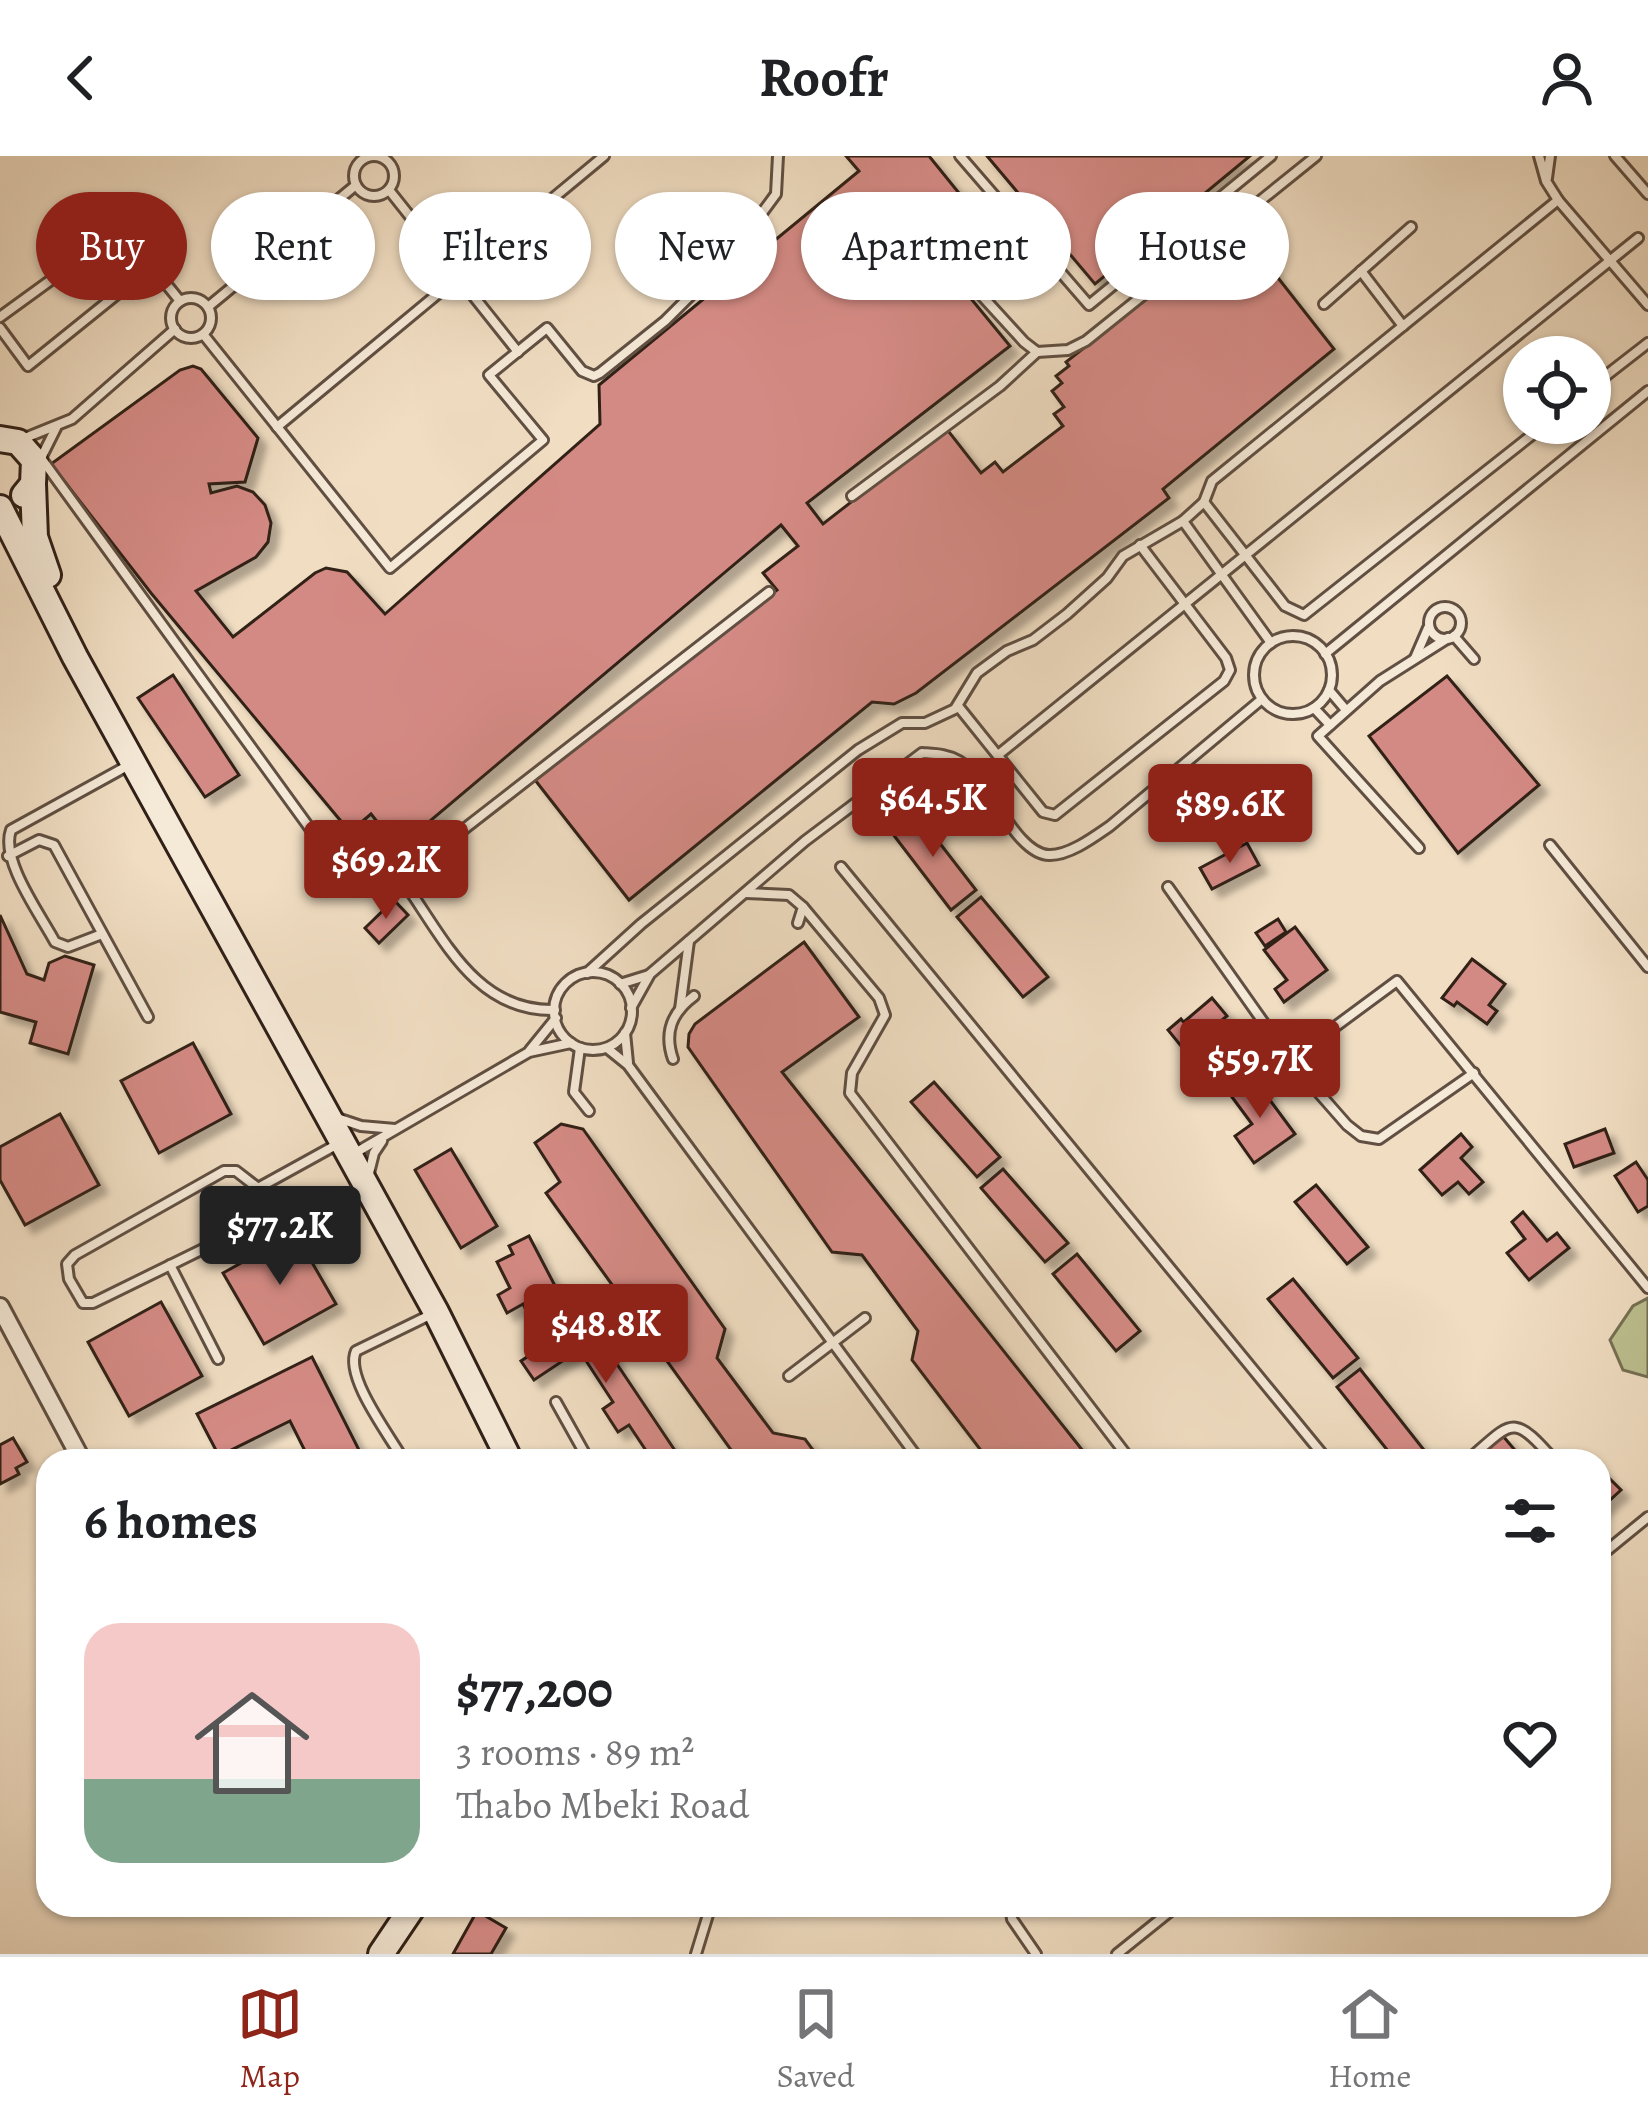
<!DOCTYPE html>
<html lang="en">
<head>
<meta charset="utf-8">
<style>
  body { margin:0; font-family:Alegreya,serif; background:#f6f6f6; color:#202124; height:100vh; display:flex; flex-direction:column; font-size:45px; white-space:nowrap }
  * { box-sizing:border-box; margin:0 }
  p { font-size:39px; color:#757577 }
  .icon { flex:none; width:66px; height:66px; fill:none; stroke:currentColor; stroke-width:2; stroke-linecap:round; stroke-linejoin:round }
  .map { position:relative; flex:1; overflow:hidden }
  .details { position:absolute; left:36px; top:1293px; width:1575px; height:468px; display:flex; flex-direction:column; background:#fff; border-radius:36px; box-shadow:0 3px 9px #0004 }
  .details>* { flex:none }
  .guide { position:absolute; left:36px; top:36px; width:1578px; height:108px; display:flex; gap:24px }
  .tools { position:absolute; left:1503px; top:180px; display:grid; gap:24px }
  .tools a { display:grid; place-items:center; width:108px; height:108px; border-radius:50%; background:#fff; box-shadow:0 3px 9px #0004; font-size:60px }
  .price { position:absolute; translate:-50% -102px; padding:0 27px; border-radius:12px; background:#8f2418; color:#fff; font-size:39px; line-height:78px; filter:drop-shadow(0 3px 6px #0008) }
  .price::after { content:''; position:absolute; left:50%; top:72px; width:36px; height:27px; margin-left:-18px; background:inherit; clip-path:polygon(0 0,100% 0,50% 100%) }
  .price.current { background:#222; color:#fff }
  ul { padding:0; list-style:none }
  li { display:flex; align-items:center; gap:36px; height:300px; padding:0 48px }
  li span { display:grid; place-items:center; flex:none; width:336px; height:240px; border-radius:36px; color:#555 }
  li>.icon { margin-inline-start:auto }
  span .icon { width:144px; height:144px; fill:#fffc; stroke-width:1 }
  li b { font-size:51px }
  h2 { display:flex; justify-content:space-between; align-items:center; height:144px; padding:0 48px; font-size:51px }
  .pill { padding:0 42px; border-radius:54px; background:#fff; box-shadow:0 3px 9px #0004; font-size:42px; line-height:108px }
  .pill.current { background:#8f2418; color:#fff }
  header { display:flex; justify-content:space-between; align-items:center; height:156px; padding:0 48px; background:#fff; font-size:54px; font-weight:600 }
  .tabs { display:flex; justify-content:space-around; align-items:center; height:168px; border-top:3px solid #e0e0e0; background:#fff; font-size:33px; color:#757577 }
  .tabs a { display:grid; justify-items:center; gap:6px }
  .tabs .current { color:#8f2418 }
  .map>svg:first-child { display:block }
</style>
</head>
<body>
<header><svg class="icon" aria-label="back" viewBox="0 0 24 24"><path d="M15 5l-7 7 7 7"/></svg>Roofr<svg class="icon" aria-label="person" viewBox="0 0 24 24"><circle cx="12" cy="8" r="4"/><path d="M4 21q1-7 8-7t8 7"/></svg></header>
<div class="map">
<svg width="1648" height="1798" viewBox="0 0 1648 1798">
  <defs>
    <filter id="shadow"><feDropShadow dx="8" dy="8" stdDeviation="3" flood-color="#0004"/></filter>
  </defs>
  <rect width="100%" height="100%" fill="#f0ddc2"/>
  <filter id="stains"><feTurbulence type="fractalNoise" baseFrequency=".00167" numOctaves="4"/><feColorMatrix values="0 0 0 0 .2 0 0 0 0 .09 0 0 0 0 .02 0 0 0 .5 -.17"/></filter>
  <radialGradient id="worn" r=".72"><stop offset=".6" stop-color="#630" stop-opacity="0"/><stop offset="1" stop-color="#630" stop-opacity=".3"/></radialGradient>
  <!-- green -->
  <polygon fill="#bdc090" stroke="#767054" stroke-width="3" points="1648,1142 1648,1221 1623,1214 1610,1184 1633,1150"/>
  <!-- building -->
  <g fill="#d48a84" stroke="#302018" stroke-width="3" filter="url(#shadow)">
    <polygon points="846,0 929,0 984,68 940,105 1010,190 807,347 823,368 946,272 981,317 995,306 1003,316 1063,270 1054,258 1064,251 1052,235 1062,227 1056,220 1069,210 1066,206 1238,71 1334,193 1163,333 1169,342 916,537 894,548 872,546 629,744 535,624 777,434 763,417 798,390 781,369 398,692 371,658 350,676 151,437 51,308 180,214 193,210 201,213 258,282 245,326 209,328 211,337 237,330 253,336 265,349 271,367 268,386 256,401 196,435 233,481 315,417 326,412 347,416 385,458 600,268 599,229 859,15"/>
    <polygon points="987,0 1250,0 1095,128"/>
    <polygon points="173,519 239,619 205,641 138,542"/>
    <polygon points="1447,520 1539,629 1458,697 1369,580"/>
    <polygon points="914,654 976,734 951,754 889,673"/>
    <polygon points="1247,687 1259,709 1212,733 1200,712"/>
    <polygon points="981,741 1048,821 1023,841 957,761"/>
    <polygon points="394,744 408,759 379,787 365,772"/>
    <polygon points="0,759 27,818 44,824 49,807 65,800 94,809 68,898 30,887 36,866 0,856"/>
    <polygon points="1278,763 1286,776 1265,790 1256,777"/>
    <polygon points="1295,771 1327,814 1284,846 1275,833 1287,824 1264,794"/>
    <polygon points="804,786 859,861 782,916 1091,1305 989,1305 912,1204 918,1175 862,1099 832,1096 688,891 689,878 695,868"/>
    <polygon points="1472,803 1505,828 1489,849 1497,855 1487,868 1457,846 1454,850 1442,842"/>
    <polygon points="1212,842 1227,860 1200,882 1185,865"/>
    <polygon points="1181,863 1204,891 1190,901 1168,874"/>
    <polygon points="1221,869 1238,894 1219,906 1202,881"/>
    <polygon points="193,887 231,958 159,997 121,925"/>
    <polygon points="1252,920 1295,978 1254,1007 1235,980 1252,968 1229,937"/>
    <polygon points="934,926 1000,1001 977,1021 911,946"/>
    <polygon points="60,958 99,1029 25,1069 0,1024 0,991"/>
    <polygon points="561,968 583,973 725,1173 717,1202 773,1277 805,1283 821,1305 739,1305 546,1037 560,1026 535,987"/>
    <polygon points="1605,973 1614,997 1574,1011 1565,988"/>
    <polygon points="1461,978 1472,991 1461,1002 1483,1026 1469,1038 1458,1026 1442,1039 1420,1014"/>
    <polygon points="451,993 497,1070 461,1092 415,1014"/>
    <polygon points="1636,1006 1648,1024 1648,1050 1638,1056 1615,1020"/>
    <polygon points="1003,1013 1068,1087 1045,1106 981,1032"/>
    <polygon points="1316,1029 1368,1091 1347,1108 1295,1046"/>
    <polygon points="1523,1056 1547,1085 1557,1077 1569,1092 1529,1124 1507,1097 1525,1083 1512,1066"/>
    <polygon points="295,1077 336,1148 264,1188 223,1117"/>
    <polygon points="529,1080 565,1149 547,1159 555,1175 535,1186 531,1177 537,1174 523,1148 507,1157 498,1139 510,1132 497,1106 513,1098 509,1090"/>
    <polygon points="1077,1098 1140,1175 1116,1195 1053,1118"/>
    <polygon points="1293,1123 1358,1202 1333,1222 1268,1143"/>
    <polygon points="161,1146 202,1220 129,1260 88,1186"/>
    <polygon points="586,1162 682,1305 653,1305 629,1269 618,1276 603,1253 613,1246 579,1194 534,1224 521,1205"/>
    <polygon points="312,1201 359,1294 337,1305 310,1305 290,1265 219,1300 197,1258"/>
    <polygon points="1360,1213 1424,1294 1410,1305 1396,1305 1337,1231"/>
    <polygon points="1503,1280 1524,1305 1480,1305 1477,1301"/>
    <polygon points="13,1282 27,1306 16,1312 19,1318 0,1328 0,1289"/>
    <polygon points="1600,1313 1621,1334 1599,1354 1599,1314"/>
    <polygon points="477,1755 506,1772 491,1798 453,1798"/>
  </g>
  <g fill="none" stroke-linecap="round" stroke-linejoin="round">
    <!-- lane casing -->
    <g stroke="#604f42" stroke-width="14">
      <g id="lane">
        <circle cx="374" cy="20" r="20"/>
        <polyline points="960,0 1089,149 1271,0"/>
        <polyline points="1615,0 1648,38"/>
        <polyline points="1547,22 1550,0"/>
        <polyline points="389,34 518,196"/>
        <polyline points="1558,44 1648,149"/>
        <polyline points="951,106 1024,186 1037,196 1068,194 1086,185 1316,0"/>
        <polyline points="1361,115 1403,170"/>
        <circle cx="191" cy="162" r="20"/>
        <polyline points="1324,148 1411,71"/>
        <polyline points="208,151 356,29"/>
        <polyline points="0,161 106,84 125,77 180,145"/>
        <polyline points="0,172 28,210 152,110"/>
        <polyline points="203,178 390,412 543,284 489,219 547,172 582,215 594,220 600,217 665,165 731,99 776,38 778,0"/>
        <polyline points="1590,232 1648,187"/>
        <polyline points="277,271 604,0"/>
        <polyline points="25,282 72,263 175,173"/>
        <path d="M41,302L343,718C365,733 377,737 401,722"/>
        <polyline points="41,302 56,272"/>
        <polyline points="852,340 1000,230 1037,196"/>
        <polyline points="1204,346 1285,450 1304,459 1547,267"/>
        <polyline points="1183,365 1271,487"/>
        <circle cx="1445" cy="467" r="16"/>
        <polyline points="1454,480 1474,503"/>
        <circle cx="1293" cy="519" r="39"/>
        <polyline points="1325,498 1648,235"/>
        <polyline points="1415,502 1428,472"/>
        <polyline points="1329,534 1346,554"/>
        <polyline points="958,550 1043,656 1055,659 1224,525 1230,514 1226,502 1140,389"/>
        <polyline points="1314,552 1330,569"/>
        <polyline points="998,599 1638,82"/>
        <polyline points="1550,689 1648,811"/>
        <polyline points="1419,692 1318,580 1380,525 1448,482"/>
        <polyline points="8,700 39,684 54,689 148,861"/>
        <polyline points="841,711 1328,1305"/>
        <polyline points="1168,731 1290,904 1347,969 1361,980 1379,983 1474,917"/>
        <polyline points="746,737 789,739 803,751 798,767"/>
        <polyline points="803,751 879,842 885,859 852,917 850,937 1131,1305"/>
        <path d="M102,778L68,791L55,786C40,758 0,704 11,674L129,609"/>
        <circle cx="593" cy="855" r="39"/>
        <polyline points="587,817 641,768 858,594 902,567 925,567 955,553 977,517 1007,495 1033,484 1067,458 1107,422 1123,400 1183,365 1204,346 1212,325 1558,44 1546,25 1539,0"/>
        <polyline points="620,828 649,819"/>
        <path d="M631,852L650,818L805,685L922,597C935,598 947,598 959,605C988,622 1016,700 1050,699C1070,699 1094,681 1110,670L1262,543"/>
        <polyline points="680,853 689,785"/>
        <path d="M555,854C474,856 443,780 401,722L769,436"/>
        <polyline points="625,877 628,907"/>
        <polyline points="580,892 574,936 589,955"/>
        <polyline points="607,892 628,909 920,1305"/>
        <polyline points="530,894 556,862"/>
        <path d="M673,903C664,877 671,857 694,840"/>
        <polyline points="1290,904 1397,825 1648,1132"/>
        <polyline points="340,963 361,970 395,973"/>
        <polyline points="355,997 529,896 571,887"/>
        <polygon points="224,1015 236,1015 258,1032 260,1055 252,1069 93,1147 83,1147 69,1123 67,1108 75,1099"/>
        <polyline points="368,1021 374,997 382,985"/>
        <polyline points="258,1032 336,989"/>
        <polyline points="170,1109 218,1203"/>
        <polyline points="789,1220 865,1162"/>
        <polyline points="556,1246 589,1305"/>
        <path d="M404,1305C390,1280 344,1221 356,1195L432,1158"/>
        <path d="M1467,1305C1513,1265 1512,1256 1555,1305"/>
        <polyline points="1599,1401 1648,1361"/>
        <polyline points="1010,1749 1012,1763 1036,1798"/>
        <polyline points="696,1798 711,1749"/>
        <polyline points="1117,1798 1178,1749"/>
      </g>
    </g>
    <!-- street casing -->
    <g stroke="#604f42" stroke-width="22">
      <polyline id="street" points="0,1151 82,1305"/>
    </g>
    <!-- secondary casing -->
    <g stroke="#302018" stroke-width="30">
      <g id="secondary">
        <polyline points="0,283 18,286 34,304 33,328 24,339"/>
        <polyline points="33,328 35,381 48,419"/>
        <polyline points="0,352 75,501 436,1156 510,1305"/>
        <polyline points="381,1798 414,1749"/>
      </g>
    </g>
    <!-- lane -->
    <use href="#lane" stroke="#f5e9d7" stroke-width="8"/>
    <!-- street -->
    <use href="#street" stroke="#f5e9d7" stroke-width="16"/>
    <!-- secondary -->
    <use href="#secondary" stroke="#f5e9d7" stroke-width="24"/>
  </g>
  <rect width="100%" height="100%" filter="url(#stains)"/>
  <rect width="100%" height="100%" fill="url(#worn)"/>
</svg>
<div class="tools">
<a><svg class="icon" aria-label="locate" viewBox="0 0 24 24"><circle cx="12" cy="12" r="6"/><path d="M12 2v4M12 18v4M2 12h4M18 12h4"/></svg></a>
</div>
<b class="price" style="left:933px;top:704px">$64.5K</b>
<b class="price" style="left:1230px;top:710px">$89.6K</b>
<b class="price" style="left:386px;top:766px">$69.2K</b>
<b class="price" style="left:1260px;top:965px">$59.7K</b>
<b class="price current" style="left:280px;top:1132px">$77.2K</b>
<b class="price" style="left:606px;top:1230px">$48.8K</b>
<div class="guide">
<a class="pill current">Buy</a>
<a class="pill">Rent</a>
<a class="pill">Filters</a>
<a class="pill">New</a>
<a class="pill">Apartment</a>
<a class="pill">House</a>
</div>
<section class="details">
<h2>6 homes<svg class="icon" aria-label="filters" viewBox="0 0 24 24"><path d="M4 7h16M4 17h16"/><circle cx="9" cy="7" r="2"/><circle cx="15" cy="17" r="2"/></svg></h2>
<ul>
<li><span style="background:linear-gradient(#f6c9c9 65%,#7fa58c 0)"><svg class="icon" aria-label="home" viewBox="0 0 24 24"><path d="M3 11l9-7 9 7M6 9v11h12V9"/></svg></span><div><b>$77,200</b><p>3 rooms · 89 m²</p><p>Thabo Mbeki Road</p></div><svg class="icon" aria-label="heart" viewBox="0 0 24 24"><path d="M12 20l-8-8c-3-5 5-10 8-4 3-6 11-1 8 4z"/></svg></li>
</ul>
</section>
</div>
<nav class="tabs">
<a class="current"><svg class="icon" aria-label="map" viewBox="0 0 24 24"><path d="M3 6l6-2 6 2 6-2v14l-6 2-6-2-6 2zM9 4v14M15 6v14"/></svg>Map</a>
<a><svg class="icon" aria-label="saved" viewBox="0 0 24 24"><path d="M7 4h10v16l-5-4-5 4z"/></svg>Saved</a>
<a><svg class="icon" aria-label="home" viewBox="0 0 24 24"><path d="M3 11l9-7 9 7M6 9v11h12V9"/></svg>Home</a>
</nav>
</body>
</html>
